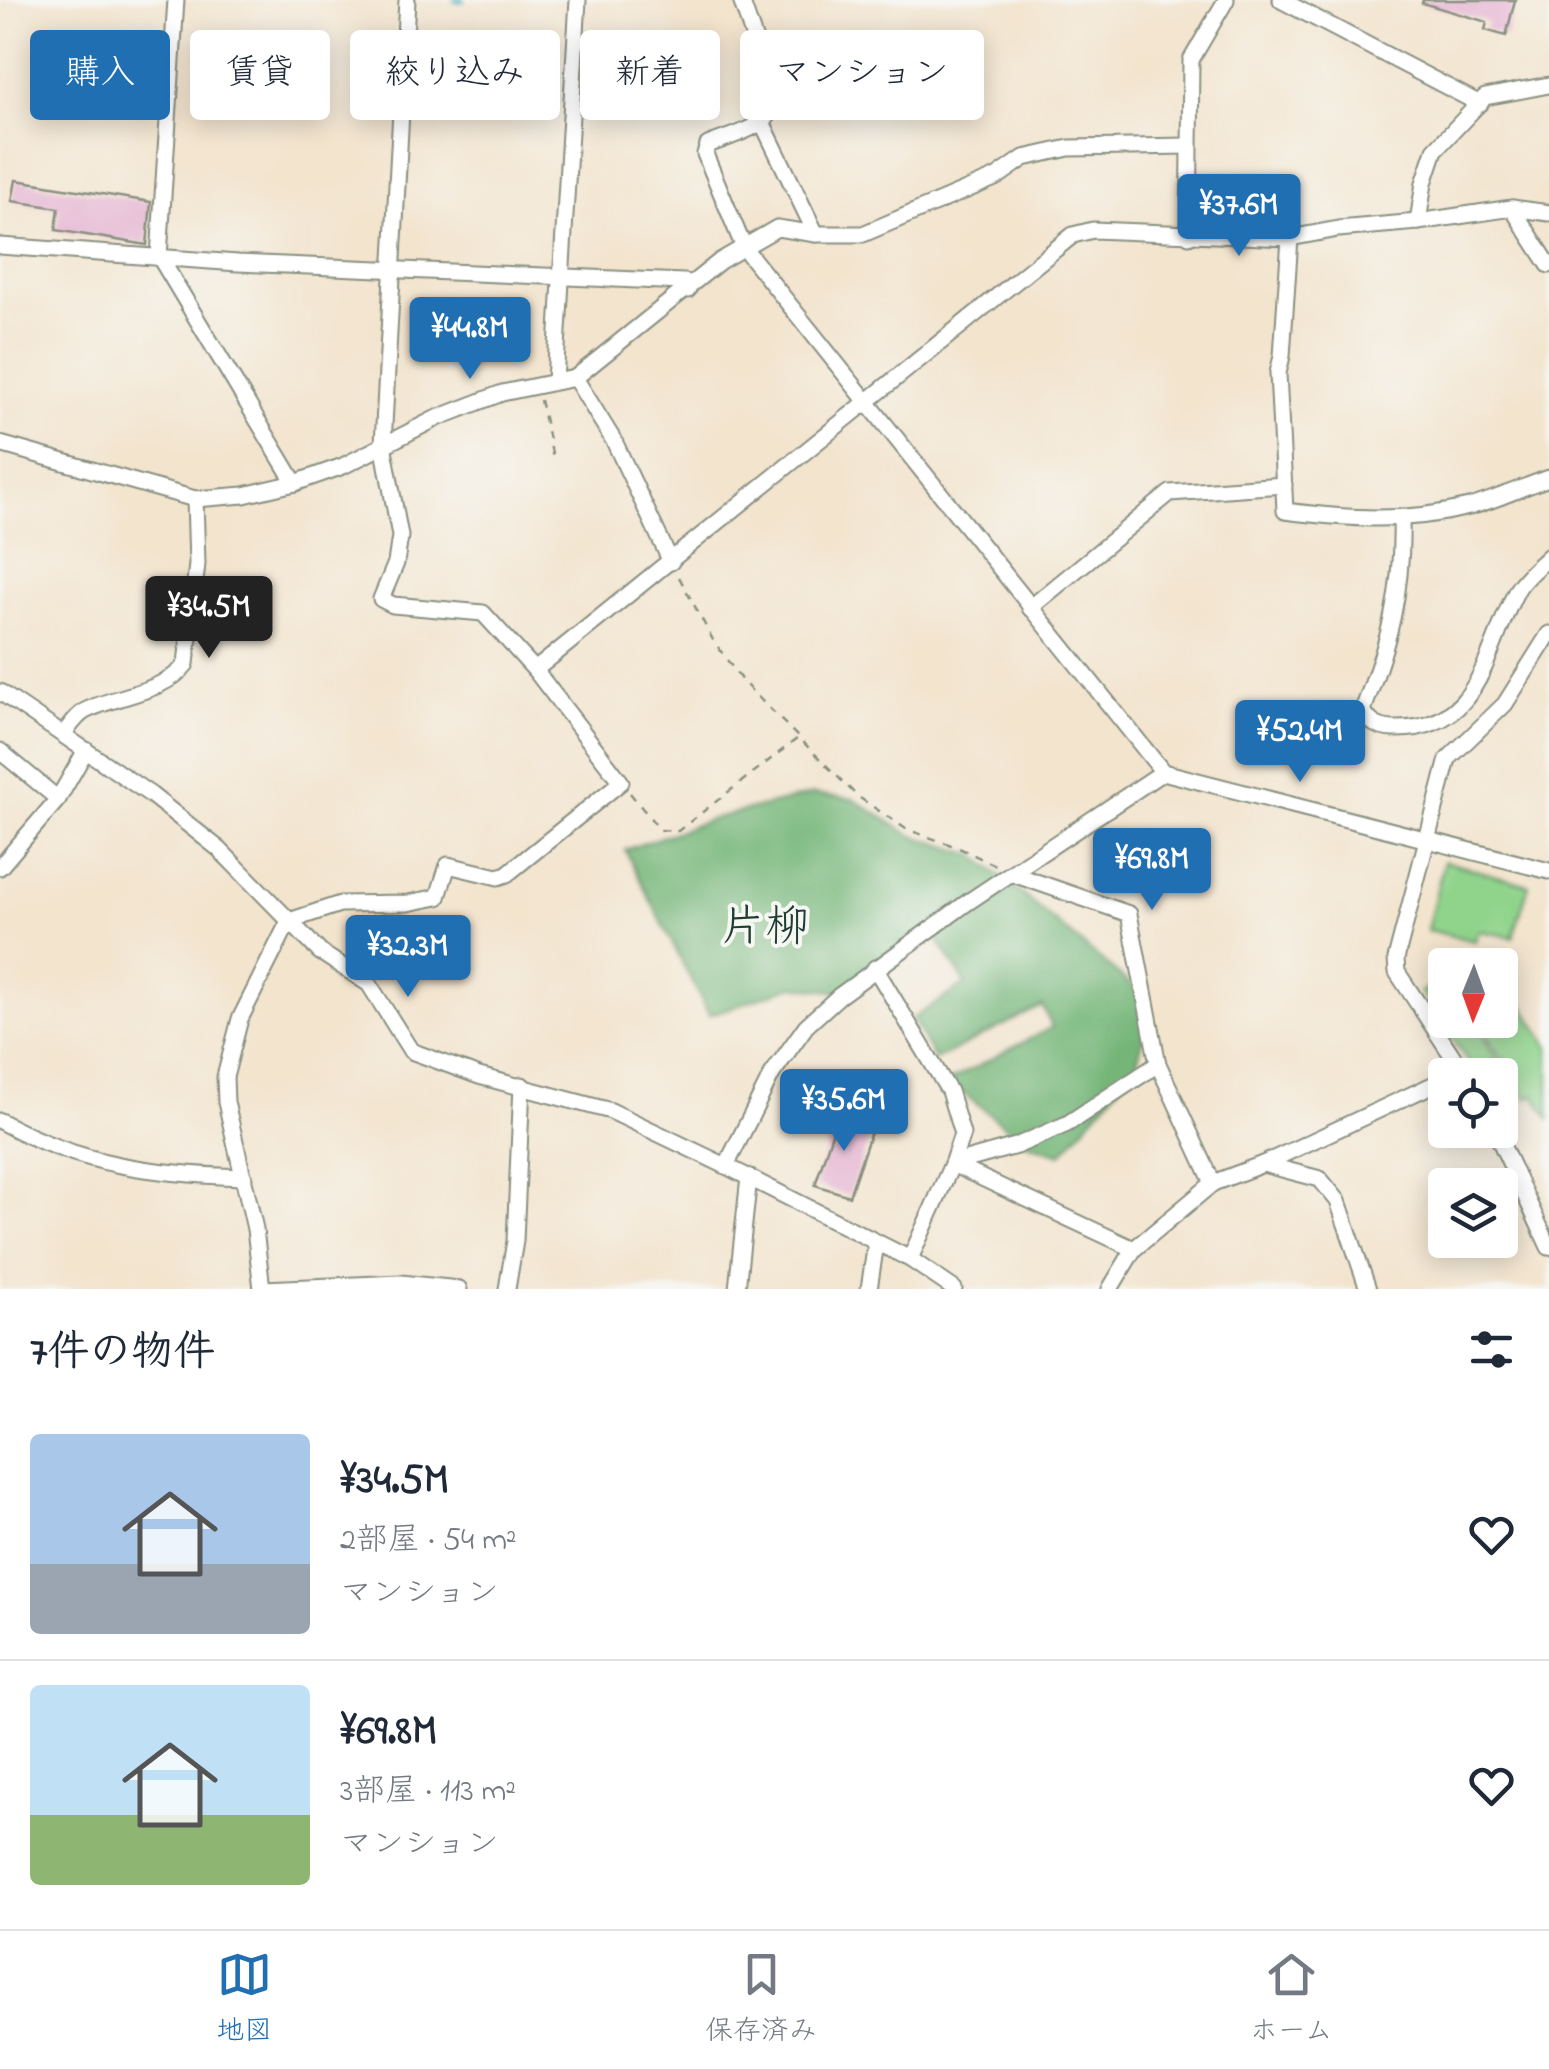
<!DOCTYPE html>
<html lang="ja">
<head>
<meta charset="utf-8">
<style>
  body { margin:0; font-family:"Indie Flower","Klee One",sans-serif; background:#f6f6f7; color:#1f2937; height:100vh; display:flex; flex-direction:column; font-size:38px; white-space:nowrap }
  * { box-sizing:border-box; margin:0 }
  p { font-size:32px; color:#747a83 }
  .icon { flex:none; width:55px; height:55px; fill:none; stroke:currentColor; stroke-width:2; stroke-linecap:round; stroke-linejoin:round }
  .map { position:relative; height:1289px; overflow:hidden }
  .sheet { display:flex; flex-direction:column; background:#fff; flex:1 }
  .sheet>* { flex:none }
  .guide { position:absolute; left:30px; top:30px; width:1000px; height:90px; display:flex; gap:20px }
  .needle { width:65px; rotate:181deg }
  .tools { position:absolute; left:1428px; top:948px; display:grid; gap:20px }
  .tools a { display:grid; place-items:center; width:90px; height:90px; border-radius:10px; background:#fff; box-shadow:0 5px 25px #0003; font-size:50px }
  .price { position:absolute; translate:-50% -85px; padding:0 22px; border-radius:10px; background:#1f6fb2; color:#fff; font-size:32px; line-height:65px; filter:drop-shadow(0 2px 5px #0008) }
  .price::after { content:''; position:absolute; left:50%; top:60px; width:30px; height:22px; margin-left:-15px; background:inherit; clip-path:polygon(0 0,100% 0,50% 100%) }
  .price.current { background:#222; color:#fff }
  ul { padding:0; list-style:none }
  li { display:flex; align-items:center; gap:30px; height:250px; padding:0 30px }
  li+li { border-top:2px solid #e0e1e3 }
  li span { display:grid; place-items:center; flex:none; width:280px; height:200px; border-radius:10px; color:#555 }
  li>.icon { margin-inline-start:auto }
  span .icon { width:120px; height:120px; fill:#fffc; stroke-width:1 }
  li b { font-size:42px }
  h2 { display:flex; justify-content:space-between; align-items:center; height:120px; padding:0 30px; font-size:42px }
  .pill { padding:0 35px; border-radius:10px; background:#fff; box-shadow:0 5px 25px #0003; font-size:35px; line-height:90px }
  .pill.current { background:#1f6fb2; color:#fff }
  .menu { display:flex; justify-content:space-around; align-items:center; height:140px; border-top:2px solid #e0e1e3; background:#fff; font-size:28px; color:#747a83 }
  .menu a { display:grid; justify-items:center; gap:5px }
  .menu .current { color:#1f6fb2 }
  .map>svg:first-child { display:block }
</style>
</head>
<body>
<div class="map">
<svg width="1549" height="1289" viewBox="0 0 1549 1289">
  <rect width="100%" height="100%" fill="#f6f6f2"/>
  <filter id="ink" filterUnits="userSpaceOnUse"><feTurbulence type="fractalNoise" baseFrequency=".01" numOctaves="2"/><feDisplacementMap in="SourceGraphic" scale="20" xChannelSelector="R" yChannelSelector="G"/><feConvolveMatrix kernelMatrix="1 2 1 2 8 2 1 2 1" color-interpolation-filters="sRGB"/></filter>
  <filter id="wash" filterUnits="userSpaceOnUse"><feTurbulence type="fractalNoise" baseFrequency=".0048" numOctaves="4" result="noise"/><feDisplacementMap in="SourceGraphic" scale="40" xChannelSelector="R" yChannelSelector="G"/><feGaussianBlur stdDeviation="2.25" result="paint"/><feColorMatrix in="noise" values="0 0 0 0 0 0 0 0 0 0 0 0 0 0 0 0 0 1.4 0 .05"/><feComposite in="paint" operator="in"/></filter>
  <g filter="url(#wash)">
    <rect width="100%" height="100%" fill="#f3e4ce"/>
    <!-- green -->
    <g fill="#90d48c" stroke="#588860" stroke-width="2.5">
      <polygon points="1444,861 1529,885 1513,937 1479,931 1475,941 1427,930"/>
      <polygon points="1445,975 1445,1020 1479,1020 1474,1024 1497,1059 1476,1073 1421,992"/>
      <polygon points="1519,999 1549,1047 1549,1118 1535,1095 1527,1099 1479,1024 1485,1020 1500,1020 1500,1011"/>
    </g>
    <!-- forest -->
    <polygon fill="#74b678" stroke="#4a7a56" stroke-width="2.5" points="814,794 853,799 911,835 975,855 1149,1000 1146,1030 1135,1068 1061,1154 1029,1144 948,1082 1052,1027 1042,1006 935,1060 912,1019 966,984 929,927 839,992 794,986 709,1015 625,850 715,818"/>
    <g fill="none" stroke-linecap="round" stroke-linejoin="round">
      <!-- stream -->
      <polyline stroke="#3dabbb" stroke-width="5" points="455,0 463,0"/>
    </g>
    <g id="blocks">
      <!-- building -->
      <g fill="#e5b2d1">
        <polygon points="1423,0 1515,0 1506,36 1485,30 1487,22 1422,3"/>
        <polygon points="16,180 151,202 147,245 56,230 59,208 12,201"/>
        <polygon points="839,1112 874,1123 849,1196 815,1185"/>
      </g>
    </g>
  </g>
  <g filter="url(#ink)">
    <use href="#blocks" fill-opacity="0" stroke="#899081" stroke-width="2.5"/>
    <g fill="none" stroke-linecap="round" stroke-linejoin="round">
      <!-- minor casing -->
      <g stroke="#899081" stroke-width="19">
        <g id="minor">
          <polyline points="176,0 159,256 295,483"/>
          <path d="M741,0L776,102C769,128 731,135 708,145L705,154L744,248L1163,772L1549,871"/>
          <polyline points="1281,0 1480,104"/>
          <polyline points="762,122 816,234"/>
          <polyline points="1512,208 1549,265"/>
          <polyline points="1418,222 1424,183 1435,150 1485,97 1549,85"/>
          <polyline points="1189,236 1191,60 1226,0"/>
          <path d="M1290,238L1282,356L1278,373L1285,511C1348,519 1407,523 1469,507C1496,500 1522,487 1549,478"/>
          <polyline points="0,246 238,263 684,282 688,290"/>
          <polyline points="575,378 614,441 671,562"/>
          <polyline points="555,381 578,0"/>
          <polyline points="0,444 195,499 244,495 295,483 343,466 435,419 502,393 575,378 720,261 777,228 816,234 863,234 997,177 1024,158 1069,148 1189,146"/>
          <path d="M1401,519C1403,592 1389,642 1363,710C1369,723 1378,728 1393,729C1481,732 1485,650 1517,590C1524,577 1539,566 1549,556"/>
          <polyline points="1030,608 1170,493 1284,485"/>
          <polyline points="535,670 1073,235 1093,230 1290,238 1338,229 1418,222 1512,208 1549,213"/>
          <polyline points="0,692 151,795 219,849 320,952 369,984 411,1051 479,1076 611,1111 726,1166 910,1259 954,1289"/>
          <path d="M63,735C70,726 76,716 85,711C115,695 165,693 186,664L197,564L195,499"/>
          <polyline points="0,751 58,799"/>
          <polyline points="0,867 58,799 86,750"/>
          <polyline points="1013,874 1129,914 1158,1064 1213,1183"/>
          <polyline points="875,968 949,1091 962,1134 952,1164 1134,1249"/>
          <polyline points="1465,1075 1397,972 1396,959 1448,759 1505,704 1549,634"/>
          <path d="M0,1121C81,1166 154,1174 244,1177"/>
          <polyline points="1495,1130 1549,1247"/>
          <polyline points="1263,1164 1320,1179 1338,1201 1368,1289"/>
          <polyline points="726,1166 772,1074 806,1026 839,996 968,902 1163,772"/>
          <polyline points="910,1259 952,1164 1016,1146 1067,1124 1158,1064"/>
          <polyline points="262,1289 255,1229 226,1102 225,1077 240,1019 289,921 340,904 408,903 438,897 448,865 498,877 507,874 621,782 535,670 483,613 393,605 381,599 396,563 400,536 383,444 407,0"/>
          <polyline points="263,1289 401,1283 459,1289"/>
          <polyline points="507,1289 515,1241 522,1085"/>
          <polyline points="737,1289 749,1177"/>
          <polyline points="869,1289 876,1243"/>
          <polyline points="1110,1289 1134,1249 1213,1183 1263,1164 1445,1079"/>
        </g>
      </g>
      <!-- path -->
      <g stroke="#899081" stroke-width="2.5" stroke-dasharray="8 8" stroke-linecap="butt">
        <polyline points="540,400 554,462"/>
        <polyline points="679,577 713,640 742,681 857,796 906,829 957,847 997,866"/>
        <polyline points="630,793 660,830 678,831 798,738"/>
      </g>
      <!-- minor -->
      <use href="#minor" stroke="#fff" stroke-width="15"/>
    </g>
  </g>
  <g text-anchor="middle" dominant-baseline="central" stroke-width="8" stroke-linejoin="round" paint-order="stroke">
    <!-- quarter labels -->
    <g font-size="45" fill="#1f3d34" stroke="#f6f6f2">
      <text x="765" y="929">片柳</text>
    </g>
  </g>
</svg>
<div class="tools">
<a><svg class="needle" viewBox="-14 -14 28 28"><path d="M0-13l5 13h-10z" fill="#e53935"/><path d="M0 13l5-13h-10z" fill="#747a83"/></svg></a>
<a><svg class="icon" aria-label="locate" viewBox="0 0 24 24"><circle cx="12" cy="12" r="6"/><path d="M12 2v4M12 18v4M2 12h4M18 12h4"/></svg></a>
<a><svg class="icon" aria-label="layers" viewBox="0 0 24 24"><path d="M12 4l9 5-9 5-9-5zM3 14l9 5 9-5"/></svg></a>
</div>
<b class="price" style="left:1239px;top:259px">¥37.6M</b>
<b class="price" style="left:470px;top:382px">¥44.8M</b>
<b class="price current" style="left:209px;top:661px">¥34.5M</b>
<b class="price" style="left:1300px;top:785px">¥52.4M</b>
<b class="price" style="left:1152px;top:913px">¥69.8M</b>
<b class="price" style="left:408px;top:1000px">¥32.3M</b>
<b class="price" style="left:844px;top:1154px">¥35.6M</b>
<div class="guide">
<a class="pill current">購入</a>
<a class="pill">賃貸</a>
<a class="pill">絞り込み</a>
<a class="pill">新着</a>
<a class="pill">マンション</a>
</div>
</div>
<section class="sheet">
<h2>7件の物件<svg class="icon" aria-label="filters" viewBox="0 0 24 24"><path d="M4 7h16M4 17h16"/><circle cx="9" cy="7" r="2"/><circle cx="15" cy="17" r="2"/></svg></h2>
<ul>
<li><span style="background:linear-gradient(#a9c7e8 65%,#9aa5b1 0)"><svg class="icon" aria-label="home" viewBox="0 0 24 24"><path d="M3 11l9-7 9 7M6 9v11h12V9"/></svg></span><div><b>¥34.5M</b><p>2部屋 · 54 m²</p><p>マンション</p></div><svg class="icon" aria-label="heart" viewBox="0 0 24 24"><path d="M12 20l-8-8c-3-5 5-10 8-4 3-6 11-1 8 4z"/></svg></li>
<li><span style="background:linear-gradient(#bfe0f5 65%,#8fb573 0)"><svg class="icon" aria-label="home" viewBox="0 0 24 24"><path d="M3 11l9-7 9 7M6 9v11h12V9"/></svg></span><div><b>¥69.8M</b><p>3部屋 · 113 m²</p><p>マンション</p></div><svg class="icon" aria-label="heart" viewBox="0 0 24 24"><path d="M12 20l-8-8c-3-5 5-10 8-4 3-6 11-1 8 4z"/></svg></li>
</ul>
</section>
<nav class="menu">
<a class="current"><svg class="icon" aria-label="map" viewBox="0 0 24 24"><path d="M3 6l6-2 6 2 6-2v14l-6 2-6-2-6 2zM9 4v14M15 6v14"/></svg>地図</a>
<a><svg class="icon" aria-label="saved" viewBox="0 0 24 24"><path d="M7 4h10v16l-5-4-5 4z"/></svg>保存済み</a>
<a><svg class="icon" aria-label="home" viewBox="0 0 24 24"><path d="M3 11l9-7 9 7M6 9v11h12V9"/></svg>ホーム</a>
</nav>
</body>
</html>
